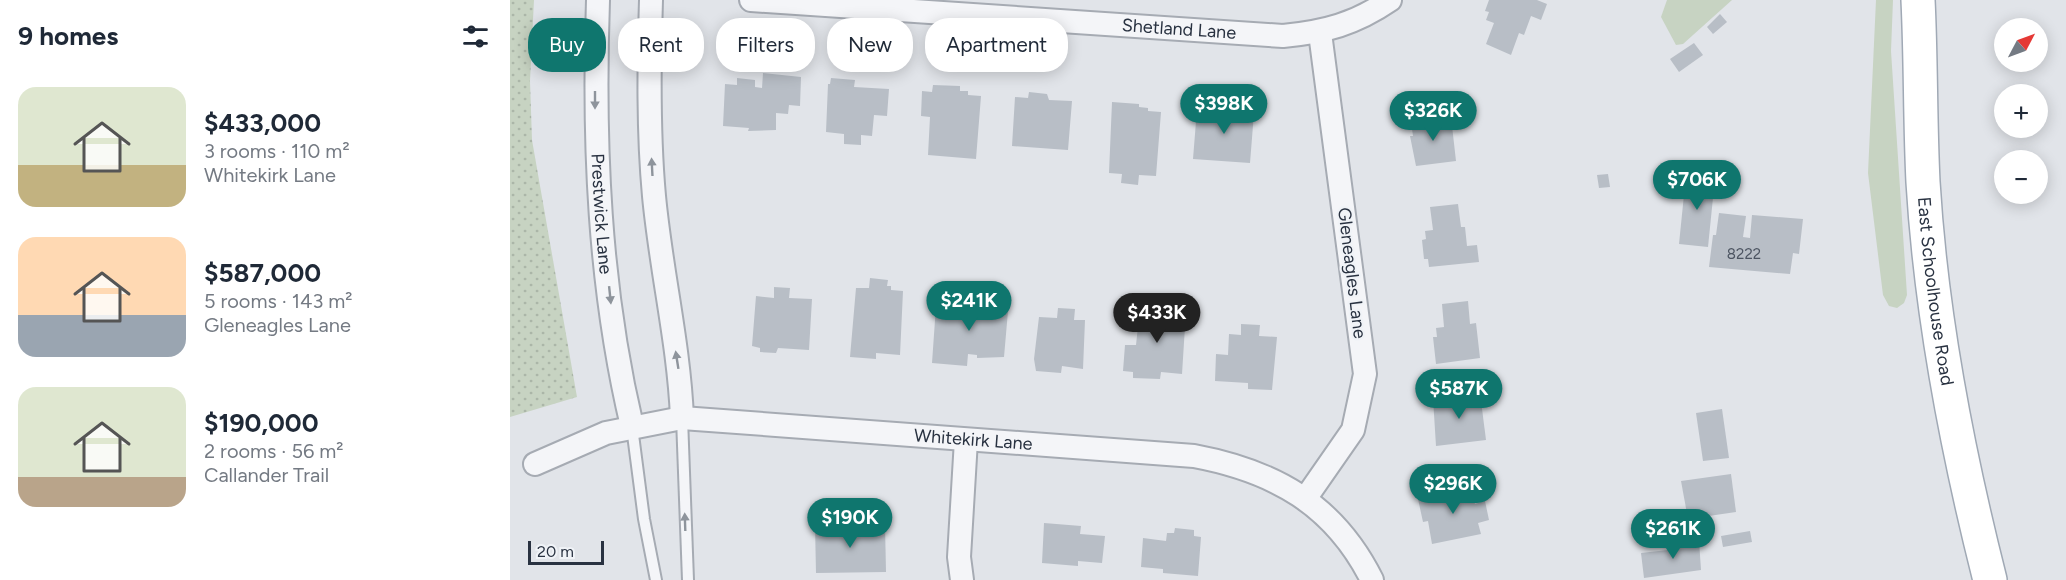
<!DOCTYPE html>
<html lang="en">
<head>
<meta charset="utf-8">
<style>
  body { margin:0; font-family:Figtree,sans-serif; background:#f6f6f7; color:#1f2937; height:100vh; display:flex; flex-direction:column; font-size:22px; white-space:nowrap }
  * { box-sizing:border-box; margin:0 }
  p { font-size:20px; color:#747a83 }
  .icon { flex:none; width:33px; height:33px; fill:none; stroke:currentColor; stroke-width:2; stroke-linecap:round; stroke-linejoin:round }
  .map { position:relative; flex:1; overflow:hidden }
  .sheet { display:flex; flex-direction:column; background:#fff; width:510px }
  .sheet>* { flex:none }
  .hud { position:absolute; left:18px; top:18px; width:570px; height:54px; display:flex; gap:12px }
  .needle { width:39px; rotate:49deg }
  .controls { position:absolute; left:1484px; top:18px; display:grid; gap:12px }
  .controls a { display:grid; place-items:center; width:54px; height:54px; border-radius:50%; background:#fff; box-shadow:0 3px 15px #0003; font-size:30px }
  .scale { position:absolute; left:18px; bottom:15px; width:76px; box-sizing:border-box; padding-left:6px; border:3px solid #293241; border-top:0; font-size:16px; line-height:21px; white-space:nowrap; color:#293241; -webkit-text-stroke:4px #f0f3f7; paint-order:stroke }
  .price { position:absolute; translate:-50% -51px; padding:0 14px; border-radius:21px; background:#0f766e; color:#fff; font-size:20px; line-height:39px; filter:drop-shadow(0 2px 3px #0008) }
  .price::after { content:''; position:absolute; left:50%; top:36px; width:18px; height:14px; margin-left:-9px; background:inherit; clip-path:polygon(0 0,100% 0,50% 100%) }
  .price.active { background:#222; color:#fff }
  ul { padding:0; list-style:none }
  li { display:flex; align-items:center; gap:18px; height:150px; padding:0 18px }
  li span { display:grid; place-items:center; flex:none; width:168px; height:120px; border-radius:18px; color:#555 }
  li>.icon { margin-inline-start:auto }
  span .icon { width:72px; height:72px; fill:#fffc; stroke-width:1 }
  li b { font-size:26px }
  h2 { display:flex; justify-content:space-between; align-items:center; height:72px; padding:0 18px; font-size:26px }
  .tag { padding:0 21px; border-radius:24px; background:#fff; box-shadow:0 3px 15px #0003; font-size:21px; line-height:54px }
  .tag.active { background:#0f766e; color:#fff }
  main { display:flex; flex:1; min-height:0 }
  .map>svg:first-child { display:block }
</style>
</head>
<body>
<main>
<section class="sheet">
<h2>9 homes<svg class="icon" aria-label="filters" viewBox="0 0 24 24"><path d="M4 7h16M4 17h16"/><circle cx="9" cy="7" r="2"/><circle cx="15" cy="17" r="2"/></svg></h2>
<ul>
<li><span style="background:linear-gradient(#dfe7d0 65%,#c2b280 0)"><svg class="icon" aria-label="home" viewBox="0 0 24 24"><path d="M3 11l9-7 9 7M6 9v11h12V9"/></svg></span><div><b>$433,000</b><p>3 rooms · 110 m²</p><p>Whitekirk Lane</p></div></li>
<li><span style="background:linear-gradient(#ffd9b3 65%,#9aa5b1 0)"><svg class="icon" aria-label="home" viewBox="0 0 24 24"><path d="M3 11l9-7 9 7M6 9v11h12V9"/></svg></span><div><b>$587,000</b><p>5 rooms · 143 m²</p><p>Gleneagles Lane</p></div></li>
<li><span style="background:linear-gradient(#dfe7d0 75%,#b9a48a 0)"><svg class="icon" aria-label="home" viewBox="0 0 24 24"><path d="M3 11l9-7 9 7M6 9v11h12V9"/></svg></span><div><b>$190,000</b><p>2 rooms · 56 m²</p><p>Callander Trail</p></div></li>
</ul>
</section>
<div class="map">
<svg width="1556" height="580" viewBox="0 0 1556 580">
  <defs>
    <pattern id="park-dots" width="8" height="8" patternUnits="userSpaceOnUse" patternTransform="scale(1.5)"><rect width="8" height="8" fill="#c7d3c2"/><path d="M2 2h.1M6 6h.1" fill="none" stroke="#abb6a8" stroke-width="1.8" stroke-linecap="round"/></pattern>
  </defs>
  <rect width="100%" height="100%" fill="#e1e4e9"/>
  <!-- grass -->
  <g fill="#c7d3c2">
    <polygon points="1157,0 1222,0 1173,44 1166,45 1151,17"/>
    <polygon points="1366,0 1383,0 1381,51 1397,295 1394,303 1387,308 1379,306 1373,295 1358,173"/>
  </g>
  <!-- park -->
  <polygon fill="url(#park-dots)" points="0,0 24,0 20,81 22,140 67,397 0,417"/>
  <!-- building -->
  <g fill="#b8bec6">
    <polygon points="979,0 1027,0 1037,4 1031,20 1021,16 1014,35 1009,33 1001,55 976,44 984,23 976,20 979,12 975,11"/>
    <polygon points="1210,14 1217,22 1203,34 1197,27"/>
    <polygon points="1184,43 1193,55 1169,72 1160,59"/>
    <polygon points="253,73 291,77 290,106 279,105 278,114 266,113 266,130 238,131 239,128 213,126 215,84 227,85 227,78 245,80 245,87 252,88"/>
    <polygon points="321,78 345,80 344,87 379,89 377,116 364,115 362,136 351,135 351,145 334,144 334,134 316,132 318,84 320,84"/>
    <polygon points="423,85 450,86 450,91 458,91 458,95 471,96 466,159 418,155 420,117 411,116 412,91 422,92"/>
    <polygon points="519,92 537,94 539,100 562,101 558,150 502,146 505,97 518,98"/>
    <polygon points="602,102 629,104 629,107 638,108 638,111 651,112 646,176 629,175 628,185 611,183 612,174 599,173"/>
    <polygon points="710,105 729,107 731,112 744,113 740,163 683,159 687,109 710,111"/>
    <polygon points="941,117 946,161 906,166 900,136 903,136 901,122"/>
    <polygon points="1098,174 1100,187 1089,188 1087,175"/>
    <polygon points="1176,175 1205,178 1198,247 1169,244"/>
    <polygon points="948,204 951,227 955,227 957,246 967,245 969,262 919,267 918,259 914,259 912,240 916,239 915,231 923,230 920,207"/>
    <polygon points="1209,213 1236,216 1233,237 1240,238 1242,215 1293,219 1289,254 1283,253 1280,274 1199,267 1203,235 1206,235"/>
    <polygon points="360,278 378,280 377,286 381,286 381,290 393,291 390,355 366,353 366,359 340,357 346,288 359,288"/>
    <polygon points="264,287 280,288 279,298 302,299 299,350 268,348 266,353 250,352 250,348 242,346 246,296 264,298"/>
    <polygon points="444,298 485,301 484,309 498,311 494,357 467,358 467,355 458,354 457,366 422,363 426,306 444,308"/>
    <polygon points="958,301 960,324 966,323 970,358 926,364 923,337 927,337 926,328 934,327 932,304"/>
    <polygon points="548,308 565,309 564,320 575,320 573,369 552,366 551,373 526,371 524,359 529,317 547,318"/>
    <polygon points="630,308 676,311 672,374 651,372 650,379 623,378 623,372 613,371 615,345 626,345"/>
    <polygon points="731,324 750,325 749,336 767,337 762,390 738,389 738,383 705,381 706,354 718,355 719,334 731,335"/>
    <polygon points="970,393 976,440 926,446 923,398"/>
    <polygon points="1212,409 1219,458 1193,461 1186,413"/>
    <polygon points="1221,474 1226,512 1178,519 1171,481"/>
    <polygon points="960,486 965,504 975,501 979,520 968,523 971,534 922,544 918,521 913,522 908,499 912,499 912,496"/>
    <polygon points="534,523 571,526 570,534 595,536 592,563 568,561 568,566 532,563"/>
    <polygon points="305,525 375,525 376,572 306,573"/>
    <polygon points="665,528 684,530 684,536 691,537 688,576 653,573 653,569 631,567 633,538 656,541 657,533 664,533"/>
    <polygon points="1240,531 1242,542 1213,547 1211,536"/>
    <polygon points="1189,540 1191,570 1134,578 1131,553 1158,550 1157,543"/>
  </g>
  <g fill="none" stroke-linecap="round" stroke-linejoin="round">
    <!-- service casing -->
    <g stroke="#a6abb3" stroke-width="14">
      <g id="service">
        <polyline points="172,418 178,580"/>
        <polyline points="122,427 134,519 146,580"/>
      </g>
    </g>
    <!-- minor casing -->
    <g stroke="#a6abb3" stroke-width="26">
      <g id="minor">
        <path id="s1" d="M88,0C83,143 89,287 122,426"/>
        <path d="M141,0C139,65 138,131 144,196C151,271 169,344 172,418"/>
        <path id="s2" d="M241,0L773,36C815,32 845,24 880,0"/>
        <path id="s3" d="M25,464L96,433L172,418L684,456C764,471 824,504 862,580"/>
        <polyline points="795,499 843,430 855,374 810,33"/>
        <polyline points="452,580 449,557 456,440"/>
      </g>
    </g>
    <!-- primary casing -->
    <g stroke="#a0a9b5" stroke-width="36">
      <g id="primary">
        <path id="s4" d="M1408,0C1411,61 1410,121 1413,182C1421,316 1447,450 1480,580"/>
      </g>
    </g>
    <!-- service -->
    <use href="#service" stroke="#f4f5f8" stroke-width="10"/>
    <!-- minor -->
    <use href="#minor" stroke="#f4f5f8" stroke-width="22"/>
    <!-- primary -->
    <use href="#primary" stroke="#fff" stroke-width="33"/>
  </g>
  <!-- one-way arrows -->
  <defs><path id="oneway-solid" d="M-6-.8H1V-3.2L6.5 0L1 3.2V.8H-6Z" transform="scale(1.5)"/></defs>
  <g fill="#8e949c">
    <use href="#oneway-solid" transform="translate(85 100) rotate(90)"/>
    <use href="#oneway-solid" transform="translate(142 167) rotate(-93)"/>
    <use href="#oneway-solid" transform="translate(100 295) rotate(84)"/>
    <use href="#oneway-solid" transform="translate(167 360) rotate(-99)"/>
    <use href="#oneway-solid" transform="translate(175 522) rotate(-92)"/>
  </g>
  <g text-anchor="middle" dominant-baseline="central" stroke-width="4.5" stroke-linejoin="round" paint-order="stroke">
    <!-- number labels -->
    <g font-size="15" fill="#4d5562">
      <text x="1234" y="254">8222</text>
    </g>
    <!-- street labels -->
    <g font-size="18" fill="#293241" stroke="#f0f3f7">
      <text stroke="none"><textPath href="#s2" startOffset="429">Shetland Lane</textPath></text>
      <text stroke="none"><textPath href="#s1" startOffset="214">Prestwick Lane</textPath></text>
      <text transform="translate(842 273) rotate(83)">Gleneagles Lane</text>
      <text stroke="none"><textPath href="#s4" startOffset="292">East Schoolhouse Road</textPath></text>
      <text stroke="none"><textPath href="#s3" startOffset="447">Whitekirk Lane</textPath></text>
    </g>
  </g>
</svg>
<div class="controls">
<a><svg class="needle" viewBox="-14 -14 28 28"><path d="M0-13l5 13h-10z" fill="#e53935"/><path d="M0 13l5-13h-10z" fill="#747a83"/></svg></a>
<a>+</a>
<a>−</a>
</div>
<div class="scale">20 m</div>
<b class="price" style="left:714px;top:135px">$398K</b>
<b class="price" style="left:923px;top:142px">$326K</b>
<b class="price" style="left:1187px;top:211px">$706K</b>
<b class="price" style="left:459px;top:332px">$241K</b>
<b class="price active" style="left:647px;top:344px">$433K</b>
<b class="price" style="left:949px;top:420px">$587K</b>
<b class="price" style="left:943px;top:515px">$296K</b>
<b class="price" style="left:340px;top:549px">$190K</b>
<b class="price" style="left:1163px;top:560px">$261K</b>
<div class="hud">
<a class="tag active">Buy</a>
<a class="tag">Rent</a>
<a class="tag">Filters</a>
<a class="tag">New</a>
<a class="tag">Apartment</a>
</div>
</div>
</main>
</body>
</html>
